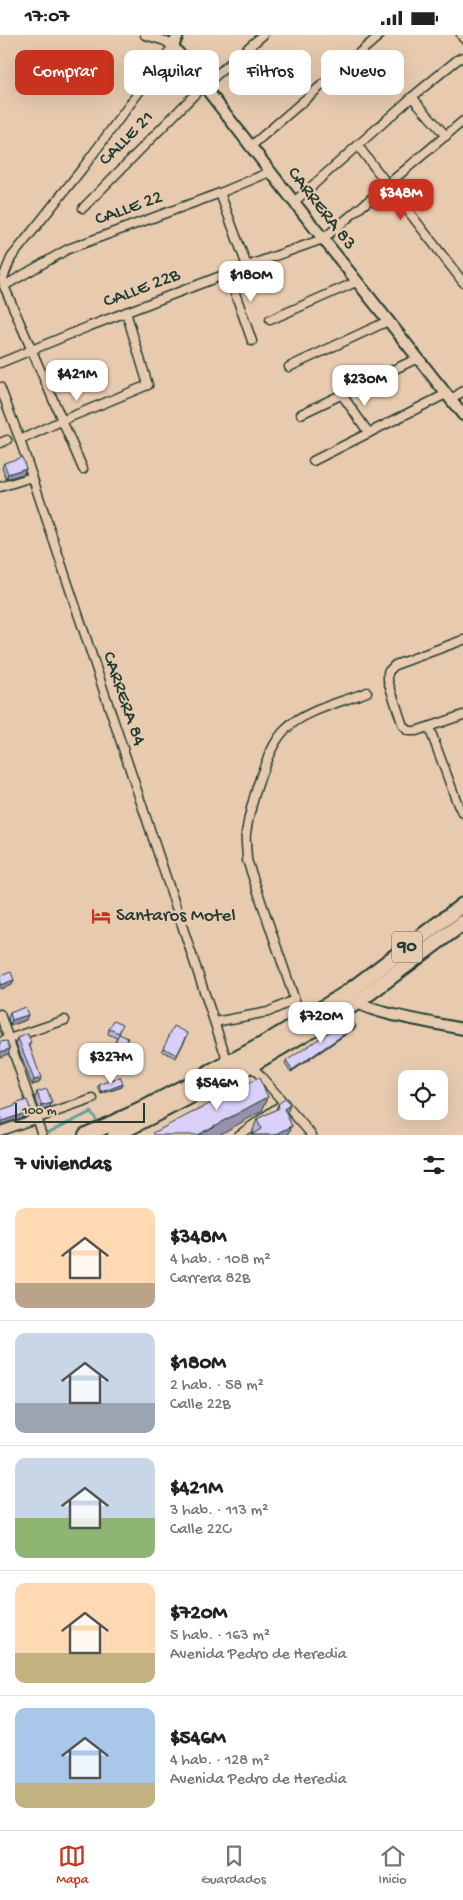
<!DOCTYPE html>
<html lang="es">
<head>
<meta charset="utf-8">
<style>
  body { margin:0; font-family:"Gochi Hand",sans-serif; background:#f6f6f6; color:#222; height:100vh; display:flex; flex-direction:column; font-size:19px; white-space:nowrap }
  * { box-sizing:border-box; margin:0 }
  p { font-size:16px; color:#767676 }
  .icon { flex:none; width:28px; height:28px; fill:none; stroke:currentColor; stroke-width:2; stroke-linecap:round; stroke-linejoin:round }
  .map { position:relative; height:1100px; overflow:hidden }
  .drawer { display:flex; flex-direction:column; background:#fff; flex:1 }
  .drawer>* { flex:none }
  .guide { position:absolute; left:15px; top:15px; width:434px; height:45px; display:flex; gap:10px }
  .controls { position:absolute; left:398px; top:1035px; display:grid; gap:10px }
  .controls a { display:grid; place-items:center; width:50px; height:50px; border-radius:10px; background:#fff; box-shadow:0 5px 20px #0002; font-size:25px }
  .scale { position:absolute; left:15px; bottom:12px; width:130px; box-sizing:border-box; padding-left:5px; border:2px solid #1f3d34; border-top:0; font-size:14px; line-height:18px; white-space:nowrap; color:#1f3d34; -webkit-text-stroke:4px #e8cbaf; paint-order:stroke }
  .price { position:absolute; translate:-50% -42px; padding:0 11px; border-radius:10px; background:#fff; color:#222; font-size:16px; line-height:32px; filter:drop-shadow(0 1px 2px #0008) }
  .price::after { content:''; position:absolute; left:50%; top:30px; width:15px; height:11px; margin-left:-8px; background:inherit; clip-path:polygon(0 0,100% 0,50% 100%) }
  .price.active { background:#c8321e; color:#fff }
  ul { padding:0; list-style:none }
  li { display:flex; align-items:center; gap:15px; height:125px; padding:0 15px }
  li+li { border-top:1px solid #e0e0e0 }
  li span { display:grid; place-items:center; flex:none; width:140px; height:100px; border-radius:10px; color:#555 }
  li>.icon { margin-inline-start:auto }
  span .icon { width:60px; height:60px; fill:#fffc; stroke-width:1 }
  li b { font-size:21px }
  h2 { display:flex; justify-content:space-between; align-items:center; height:60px; padding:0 15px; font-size:21px }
  .tag { padding:0 18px; border-radius:10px; background:#fff; box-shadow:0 5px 20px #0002; font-size:18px; line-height:45px }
  .tag.active { background:#c8321e; color:#fff }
  .status { display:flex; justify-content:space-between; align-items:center; height:35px; padding:0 25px; background:#fff; direction:ltr }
  .status svg { height:14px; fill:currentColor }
  .tab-bar { display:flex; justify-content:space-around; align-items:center; height:70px; border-top:1px solid #e0e0e0; background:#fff; font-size:14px; color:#767676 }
  .tab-bar a { display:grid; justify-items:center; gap:2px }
  .tab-bar .active { color:#c8321e }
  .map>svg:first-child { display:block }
</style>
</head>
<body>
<div class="status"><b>17:07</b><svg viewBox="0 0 49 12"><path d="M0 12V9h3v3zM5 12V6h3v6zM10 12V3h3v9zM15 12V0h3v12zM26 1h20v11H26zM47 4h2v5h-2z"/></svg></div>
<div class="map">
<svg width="463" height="1100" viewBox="0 0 463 1100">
  <rect width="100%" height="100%" fill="#e8cbaf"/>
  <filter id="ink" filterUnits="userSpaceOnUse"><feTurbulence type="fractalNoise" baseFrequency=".02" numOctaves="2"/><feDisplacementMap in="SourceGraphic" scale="10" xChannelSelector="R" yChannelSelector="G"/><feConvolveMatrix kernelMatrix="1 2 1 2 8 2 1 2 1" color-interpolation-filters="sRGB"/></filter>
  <g filter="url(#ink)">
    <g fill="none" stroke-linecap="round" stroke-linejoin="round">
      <!-- stream -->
      <polyline stroke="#619e9f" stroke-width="2.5" points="47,1098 91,1077 96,1084"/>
      <!-- minor casing -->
      <g stroke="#1f3d34" stroke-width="11">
        <g id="minor">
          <polyline points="461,0 463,3"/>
          <polyline points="412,62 446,101"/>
          <polyline points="358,111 463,247"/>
          <polyline points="250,112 380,0"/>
          <polyline points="220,158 247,231"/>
          <polyline points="294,167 412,62 457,25 463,22"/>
          <polyline points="83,173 199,55 263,0"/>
          <polyline points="228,238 252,306"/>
          <polyline points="4,251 68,214 220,158 270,137"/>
          <polyline points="270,285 356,247"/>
          <polyline points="0,328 90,291 247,231 323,204 463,86"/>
          <polyline points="289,332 388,286"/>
          <polyline points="0,352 20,405 228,1028"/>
          <polyline points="342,360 369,398"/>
          <polyline points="451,365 463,356"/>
          <polyline points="301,379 418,323"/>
          <polyline points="20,405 63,385 148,350 126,277"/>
          <polyline points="0,408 7,405"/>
          <polyline points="313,426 446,359"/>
          <polyline points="83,434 4,251 3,243 11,223 82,134 173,11 165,6 145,0"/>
          <polyline points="0,452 32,442"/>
          <polyline points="463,605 395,630 388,637 388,646 403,691 408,696 416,696 463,680"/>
          <polyline points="429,692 458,770 463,778"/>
          <polyline points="0,979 42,1100"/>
          <path d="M302,986L247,825C247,816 245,806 246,798C250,772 266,713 285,695C303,676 342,667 367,657"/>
          <polyline points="215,987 268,977 294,965"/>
          <polyline points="0,1007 65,985"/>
          <polyline points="251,1030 312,1100"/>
          <polyline points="0,1096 93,1064"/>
          <polyline points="239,1100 284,1068"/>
        </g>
      </g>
      <!-- tertiary casing -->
      <g stroke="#1f3d34" stroke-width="14">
        <g id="tertiary">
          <polyline points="178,0 173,11 294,167 463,380"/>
          <path d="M353,964C363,978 442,989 463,994"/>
        </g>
      </g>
      <!-- trunk casing -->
      <g stroke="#1f3d34" stroke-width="18">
        <g id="trunk">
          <polyline points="86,1100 141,1075 262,1010 302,986 348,957 463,870"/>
          <polyline points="115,1100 251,1030 356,968 463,888"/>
        </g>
      </g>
      <!-- minor -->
      <use href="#minor" stroke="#e8cbaf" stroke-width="8"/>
      <!-- tertiary -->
      <use href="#tertiary" stroke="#e8cbaf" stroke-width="10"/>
      <!-- trunk -->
      <use href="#trunk" stroke="#e8cbaf" stroke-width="14"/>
    </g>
    <!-- wall -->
    <g fill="#bbb2d5" stroke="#1f3d34">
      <polygon points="4,428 26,433 24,439 6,444 2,433"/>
      <polygon points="10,978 26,985 10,991 8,983"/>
      <polygon points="355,993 291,1037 285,1029 286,1026"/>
      <polygon points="109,994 121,994 119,999 127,1008 124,1013 132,1022 128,1031 118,1027 122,1017 113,1013 117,1003 108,999"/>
      <polygon points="187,1001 176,1023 162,1016 163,1013"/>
      <polygon points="18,1003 31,1008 30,1011 39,1048 32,1050 16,1008"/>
      <polygon points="99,1050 122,1052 101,1059 98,1052"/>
      <polygon points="37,1057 50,1073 40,1076 35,1063"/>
      <polygon points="278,1069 290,1070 286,1079 292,1091 288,1100 251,1100 252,1099 252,1098 257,1084 276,1075"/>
    </g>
    <!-- shaded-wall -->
    <g fill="#9891ae" stroke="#1f3d34">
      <polygon points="26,433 24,439 6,444 8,439"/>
      <polygon points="14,945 12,950 0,954 0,950"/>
      <polygon points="28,980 26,985 10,991 12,985"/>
      <polygon points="356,991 355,993 291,1037 292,1035"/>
      <polygon points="10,1014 8,1019 0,1022 0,1017"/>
      <polygon points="41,1043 39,1048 32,1050 34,1045"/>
      <polygon points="123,1049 122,1052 101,1059 102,1057"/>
      <polygon points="268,1062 262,1076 219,1100 197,1100"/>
      <polygon points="52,1068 50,1073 40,1076 42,1071"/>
      <polygon points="290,1070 284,1085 284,1074"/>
      <polygon points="31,1076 29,1080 0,1090 2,1086"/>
      <polygon points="292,1091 288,1100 275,1100"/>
    </g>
    <!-- building -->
    <g fill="#d9cff8" stroke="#1f3d34">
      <polygon points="22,422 26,433 8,439 4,428"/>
      <polygon points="11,937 14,945 0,950 0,941"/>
      <polygon points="25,972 28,980 12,985 10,978"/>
      <polygon points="350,983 356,991 292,1035 286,1026"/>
      <polygon points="114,985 123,989 119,998 109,994"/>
      <polygon points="174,991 188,998 177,1020 163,1013"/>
      <polygon points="28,999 31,1008 29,1009 41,1043 34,1045 18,1003"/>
      <polygon points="119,999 128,1003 124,1012 115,1007"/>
      <polygon points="7,1006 10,1014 0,1017 0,1007"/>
      <polygon points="124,1013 134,1017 130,1026 120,1022"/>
      <polygon points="120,1042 123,1049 102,1057 99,1050"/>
      <polygon points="259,1043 268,1062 197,1100 155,1100 153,1098"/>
      <polygon points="47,1054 52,1068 42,1071 37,1057"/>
      <polygon points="285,1064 290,1070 284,1074 292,1091 275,1100 251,1100 261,1094 257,1084 279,1073 278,1069"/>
      <polygon points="27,1065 31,1076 2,1086 0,1081 0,1076 15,1071 15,1069"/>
    </g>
  </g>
  <!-- icons -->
  <defs>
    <g id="hotel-bare" transform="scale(1.5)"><path d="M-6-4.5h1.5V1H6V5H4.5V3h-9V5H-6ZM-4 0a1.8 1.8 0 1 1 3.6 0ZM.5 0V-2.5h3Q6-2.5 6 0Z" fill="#c8321e" stroke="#e8cbaf" stroke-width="2.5" paint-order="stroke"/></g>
  </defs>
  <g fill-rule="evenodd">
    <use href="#hotel-bare" x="101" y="881"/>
  </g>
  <g text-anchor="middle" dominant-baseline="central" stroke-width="5" stroke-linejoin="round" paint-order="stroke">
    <!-- shield labels -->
    <rect fill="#e8cbaf" stroke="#5b6859" stroke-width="1" x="392" y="896.5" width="30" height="31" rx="4"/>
    <g font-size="18" font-weight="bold" fill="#1f3d34">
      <text x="407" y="912">90</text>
    </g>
    <!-- street labels -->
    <g font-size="19" fill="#1f3d34" stroke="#e8cbaf">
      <text transform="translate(127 104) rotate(-45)">CALLE 21</text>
      <text transform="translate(129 174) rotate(-20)">CALLE 22</text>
      <text transform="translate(321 174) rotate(52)">CARRERA 83</text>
      <text transform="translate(142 254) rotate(-21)">CALLE 22B</text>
      <text transform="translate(123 664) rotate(71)">CARRERA 84</text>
    </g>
    <!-- poi labels -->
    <g font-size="19" fill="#1f3d34" stroke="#e8cbaf" text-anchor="start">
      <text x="116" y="881">Santaros Motel</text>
    </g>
  </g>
</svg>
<div class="controls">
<a><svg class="icon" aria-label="locate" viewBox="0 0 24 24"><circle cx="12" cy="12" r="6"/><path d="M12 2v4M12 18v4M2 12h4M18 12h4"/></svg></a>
</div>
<div class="scale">100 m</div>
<b class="price active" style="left:401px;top:186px">$348M</b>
<b class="price" style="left:251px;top:268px">$180M</b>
<b class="price" style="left:77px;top:367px">$421M</b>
<b class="price" style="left:365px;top:372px">$230M</b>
<b class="price" style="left:321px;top:1009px">$720M</b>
<b class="price" style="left:111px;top:1050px">$327M</b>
<b class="price" style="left:217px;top:1076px">$546M</b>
<div class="guide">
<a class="tag active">Comprar</a>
<a class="tag">Alquilar</a>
<a class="tag">Filtros</a>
<a class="tag">Nuevo</a>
</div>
</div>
<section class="drawer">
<h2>7 viviendas<svg class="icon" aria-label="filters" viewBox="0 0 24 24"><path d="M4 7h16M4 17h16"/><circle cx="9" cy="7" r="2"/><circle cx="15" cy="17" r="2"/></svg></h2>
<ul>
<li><span style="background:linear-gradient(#ffd9b3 75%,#b9a48a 0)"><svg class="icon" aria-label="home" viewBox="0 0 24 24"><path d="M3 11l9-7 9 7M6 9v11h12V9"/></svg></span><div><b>$348M</b><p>4 hab. · 108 m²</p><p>Carrera 82B</p></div></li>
<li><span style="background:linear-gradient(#c9d6e8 70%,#9aa5b1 0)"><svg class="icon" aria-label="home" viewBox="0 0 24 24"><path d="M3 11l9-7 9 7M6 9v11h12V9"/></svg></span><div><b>$180M</b><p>2 hab. · 58 m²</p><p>Calle 22B</p></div></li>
<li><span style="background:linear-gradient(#c9d6e8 60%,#8fb573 0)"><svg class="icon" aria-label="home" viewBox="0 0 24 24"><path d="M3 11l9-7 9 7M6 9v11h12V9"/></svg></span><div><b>$421M</b><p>3 hab. · 113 m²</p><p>Calle 22C</p></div></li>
<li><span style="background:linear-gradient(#ffd9b3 70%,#c2b280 0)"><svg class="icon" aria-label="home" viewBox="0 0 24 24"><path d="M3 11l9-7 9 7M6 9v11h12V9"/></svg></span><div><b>$720M</b><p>5 hab. · 163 m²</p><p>Avenida Pedro de Heredia</p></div></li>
<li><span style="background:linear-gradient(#a9c7e8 75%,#c2b280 0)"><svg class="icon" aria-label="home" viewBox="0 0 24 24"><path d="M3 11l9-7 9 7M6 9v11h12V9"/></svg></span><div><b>$546M</b><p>4 hab. · 128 m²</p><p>Avenida Pedro de Heredia</p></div></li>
</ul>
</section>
<nav class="tab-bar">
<a class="active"><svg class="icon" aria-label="map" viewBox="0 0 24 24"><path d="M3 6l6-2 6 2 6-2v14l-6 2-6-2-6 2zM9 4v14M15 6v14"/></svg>Mapa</a>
<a><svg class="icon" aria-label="saved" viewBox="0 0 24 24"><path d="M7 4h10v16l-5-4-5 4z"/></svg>Guardados</a>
<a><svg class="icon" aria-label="home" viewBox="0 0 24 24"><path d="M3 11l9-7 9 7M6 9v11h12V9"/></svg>Inicio</a>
</nav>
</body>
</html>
